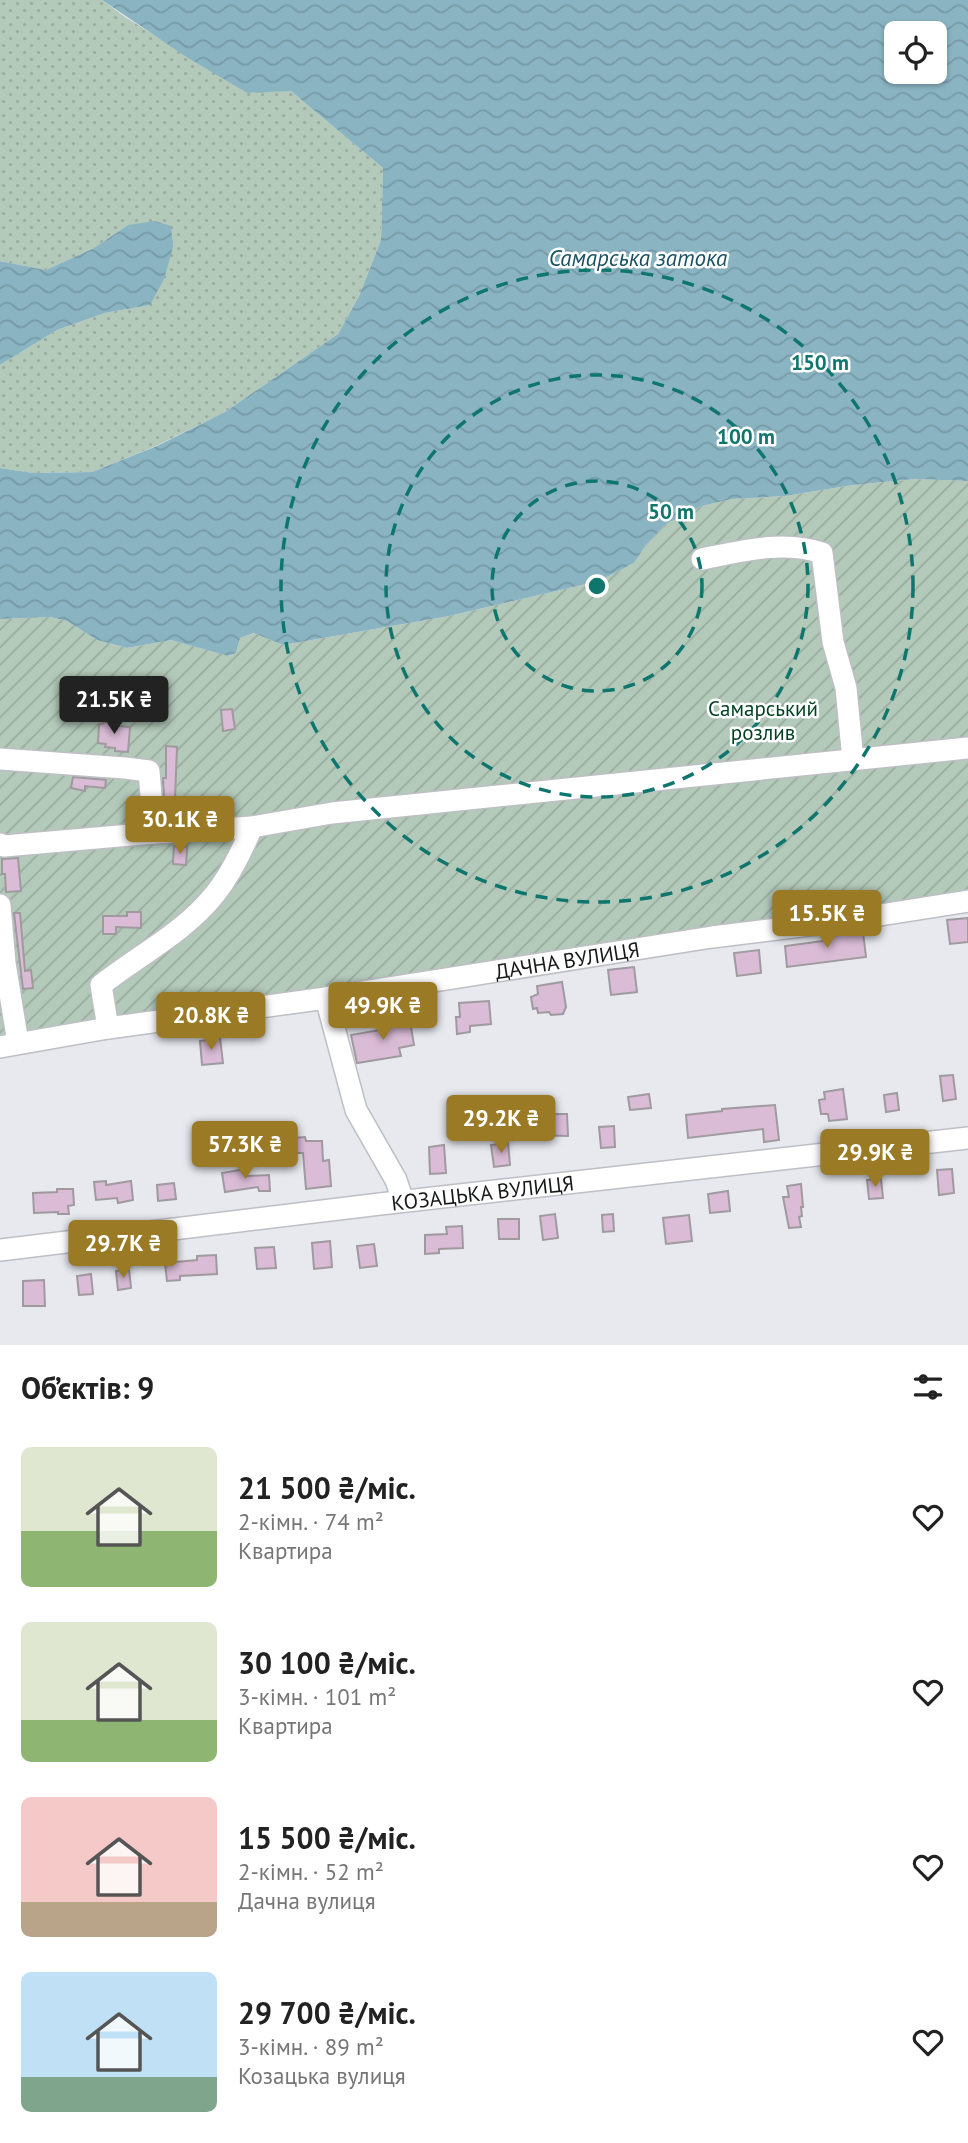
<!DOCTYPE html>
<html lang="uk">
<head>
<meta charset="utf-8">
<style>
  body { margin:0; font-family:"PT Sans",sans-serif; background:#f6f6f6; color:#222; height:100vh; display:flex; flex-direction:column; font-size:26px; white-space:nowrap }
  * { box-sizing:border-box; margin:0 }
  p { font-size:23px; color:#767676 }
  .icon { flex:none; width:38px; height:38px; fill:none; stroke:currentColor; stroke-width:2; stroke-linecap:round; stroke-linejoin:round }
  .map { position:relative; height:1345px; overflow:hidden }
  .drawer { display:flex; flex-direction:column; background:#fff; flex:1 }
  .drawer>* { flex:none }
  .fabs { position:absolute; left:884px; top:21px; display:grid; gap:14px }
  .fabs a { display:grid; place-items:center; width:63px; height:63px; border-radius:10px; background:#fff; box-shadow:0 2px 5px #0004; font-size:35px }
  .price { position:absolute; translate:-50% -60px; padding:0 16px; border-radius:7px; background:#9a7a24; color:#fff; font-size:23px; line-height:46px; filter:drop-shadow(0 2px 4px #0008) }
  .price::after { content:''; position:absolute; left:50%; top:42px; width:21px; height:16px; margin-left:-10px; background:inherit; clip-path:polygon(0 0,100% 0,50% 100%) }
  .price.selected { background:#222; color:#fff }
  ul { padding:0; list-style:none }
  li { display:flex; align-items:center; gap:21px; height:175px; padding:0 21px }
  li span { display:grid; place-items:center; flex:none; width:196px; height:140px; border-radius:10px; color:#555 }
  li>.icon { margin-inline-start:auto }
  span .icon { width:84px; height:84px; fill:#fffc; stroke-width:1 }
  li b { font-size:30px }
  h2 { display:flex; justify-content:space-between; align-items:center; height:84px; padding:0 21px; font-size:30px }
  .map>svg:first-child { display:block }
</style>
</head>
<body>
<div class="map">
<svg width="968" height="1345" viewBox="0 0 968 1345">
  <defs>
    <pattern id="grass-dots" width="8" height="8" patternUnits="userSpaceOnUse" patternTransform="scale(1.75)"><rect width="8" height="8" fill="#b3c9ba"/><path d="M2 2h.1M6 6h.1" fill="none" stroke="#99ac9f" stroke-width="1.8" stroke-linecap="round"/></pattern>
    <pattern id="garden-furrows" width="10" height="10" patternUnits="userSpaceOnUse" patternTransform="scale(1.75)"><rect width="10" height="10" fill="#b3c9ba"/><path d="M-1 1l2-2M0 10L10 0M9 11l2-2" fill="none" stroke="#99ac9f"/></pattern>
    <pattern id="water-waves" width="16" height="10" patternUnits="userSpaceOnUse" patternTransform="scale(1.75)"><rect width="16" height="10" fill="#8ab4c2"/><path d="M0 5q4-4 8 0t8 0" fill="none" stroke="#769aa6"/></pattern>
  </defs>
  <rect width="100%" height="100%" fill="#e7e9ef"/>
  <!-- grass -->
  <polygon fill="url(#grass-dots)" points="0,0 102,0 125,17 247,93 290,90 383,168 381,240 359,296 338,334 225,412 156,446 92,472 33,473 0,468 0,365 57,330 105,313 150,305 128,225 94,248 46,270 0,261"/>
  <!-- garden -->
  <polygon fill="url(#garden-furrows)" points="915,479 968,481 968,896 0,1043 0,619 50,617 67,621 97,640 127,648 171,640 229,656 236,653 240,638 255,633 283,645 449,616 599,581 634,563 646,545 666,524 702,506 732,499 785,496 853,485"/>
  <!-- water -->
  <g fill="url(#water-waves)" fill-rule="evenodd">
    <path d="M102,0H968V481L915,479L853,485L785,496L732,499L702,506L666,524L646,545L634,563L599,581L449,616L283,645L254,633L240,638L236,653L228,656L171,640L127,648L97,640L67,621L50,617L0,619V468L33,473L92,472L157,446L225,412L338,334L359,296L381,240L383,168L291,91L247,93L185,56ZM896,33H934V72H896Z"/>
    <polygon points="155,221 171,226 173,247 164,279 150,305 105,313 57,330 0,365 0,261 46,270 94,248 128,225"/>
  </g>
  <!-- building -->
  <g fill="#dabcd7" stroke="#a09a9f" stroke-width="2">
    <polygon points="232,709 235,729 223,731 221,710"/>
    <polygon points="108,721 119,722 118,726 130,727 128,752 115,751 115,748 105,747 106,744 98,743 99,725"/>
    <polygon points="166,746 177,747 175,799 164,798 163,778 166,778"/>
    <polygon points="73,777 106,780 105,788 85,786 85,791 71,788"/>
    <polygon points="174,846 187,847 186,865 173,864"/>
    <polygon points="18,858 21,891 6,892 5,874 2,874 2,859"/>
    <polygon points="127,912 141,912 141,928 116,927 116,934 103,934 103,916 127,916"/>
    <polygon points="14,913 20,913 25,971 31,970 33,988 23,989"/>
    <polygon points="968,918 968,942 950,944 947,920"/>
    <polygon points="863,932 866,957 787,967 785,946 830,940 830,936"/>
    <polygon points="759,950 761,973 737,976 734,953"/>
    <polygon points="634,967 637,992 611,995 608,970"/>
    <polygon points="562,982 566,1007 563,1014 551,1015 549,1012 538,1013 537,1008 533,1009 531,997 538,994 537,986"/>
    <polygon points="489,1001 491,1024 470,1026 470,1032 457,1034 456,1017 460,1017 459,1003"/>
    <polygon points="410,1021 414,1045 399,1048 401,1056 357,1063 351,1035 380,1030 380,1026"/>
    <polygon points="220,1038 223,1063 202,1065 200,1041"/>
    <polygon points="953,1075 956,1099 943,1101 940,1076"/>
    <polygon points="843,1089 847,1119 829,1121 828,1114 821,1114 819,1100 825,1099 824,1092"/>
    <polygon points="897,1093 899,1110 886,1112 884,1095"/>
    <polygon points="649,1094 651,1108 630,1110 628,1097"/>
    <polygon points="775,1105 779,1140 764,1142 763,1129 688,1138 686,1115 722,1111 722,1109"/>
    <polygon points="551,1114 567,1114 568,1136 530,1135 530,1121 551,1121"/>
    <polygon points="614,1126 615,1147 601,1148 599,1127"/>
    <polygon points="305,1137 306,1141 322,1141 323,1161 329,1160 331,1186 306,1189 303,1153 294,1153 294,1138"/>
    <polygon points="508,1143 510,1165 494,1167 491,1145"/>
    <polygon points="444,1145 446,1173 430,1174 429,1147"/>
    <polygon points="246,1169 247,1176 269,1175 270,1191 259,1191 258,1187 225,1192 222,1173"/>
    <polygon points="952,1169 954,1193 939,1195 937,1170"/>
    <polygon points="881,1179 883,1198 869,1199 867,1180"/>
    <polygon points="106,1181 106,1185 131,1181 133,1200 118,1203 117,1198 96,1200 94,1182"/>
    <polygon points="174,1183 176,1199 158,1201 157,1185"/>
    <polygon points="801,1184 803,1207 801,1207 802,1216 799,1217 801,1227 789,1228 783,1197 789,1197 787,1186"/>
    <polygon points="57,1189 73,1189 74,1205 68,1206 69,1214 58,1214 58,1212 34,1213 33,1193 57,1192"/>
    <polygon points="728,1191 730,1211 710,1213 708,1194"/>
    <polygon points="555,1214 558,1238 543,1240 540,1216"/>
    <polygon points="613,1214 614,1231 603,1232 602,1215"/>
    <polygon points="689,1215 692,1241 666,1244 663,1218"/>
    <polygon points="498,1219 519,1219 519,1239 499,1239"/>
    <polygon points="462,1226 463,1248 439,1249 439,1253 425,1254 425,1235 447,1234 446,1227"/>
    <polygon points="330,1241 332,1267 314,1269 312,1243"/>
    <polygon points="374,1244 377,1266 360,1268 357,1246"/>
    <polygon points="274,1247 276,1268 257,1269 255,1248"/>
    <polygon points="216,1255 217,1274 180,1276 180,1280 167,1281 165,1263 197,1260 197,1256"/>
    <polygon points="129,1270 131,1288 118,1290 116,1271"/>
    <polygon points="91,1274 93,1294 79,1295 77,1276"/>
    <polygon points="44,1280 45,1306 23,1306 23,1281"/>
  </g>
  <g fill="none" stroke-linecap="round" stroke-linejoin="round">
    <!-- minor casing -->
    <g stroke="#bebfc5" stroke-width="24">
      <g id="minor">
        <path d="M702,559C742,551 783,540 822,553L833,642L846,688L853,760"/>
        <polyline points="0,759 125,768 149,771 154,833"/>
        <polyline points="0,844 4,846 154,833 252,827 332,813 968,748"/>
        <polyline points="0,905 5,963 18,1043"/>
        <polyline points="326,998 356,1110 396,1180 403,1201"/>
        <path d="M108,1028L101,985C139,955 185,932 215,894C231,874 242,851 252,827"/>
        <path id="s1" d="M0,1047L108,1028L326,998L712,937L842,921L968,901"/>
        <path id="s2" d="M0,1250L380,1204L968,1138"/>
      </g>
    </g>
    <!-- minor -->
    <use href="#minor" stroke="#fff" stroke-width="21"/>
  </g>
  <!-- distance rings -->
  <g fill="none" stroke="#0f766e" stroke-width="3.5" stroke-dasharray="12 9">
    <circle cx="597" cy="586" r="105"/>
    <circle cx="597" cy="586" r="211"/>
    <circle cx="597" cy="586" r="316"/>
  </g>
  <g text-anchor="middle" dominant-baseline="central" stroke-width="5" stroke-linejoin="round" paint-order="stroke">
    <!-- park labels -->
    <g font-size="21" fill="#003f21" stroke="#fff">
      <text x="763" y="708">Самарський<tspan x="763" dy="24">розлив</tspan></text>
    </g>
    <!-- street labels -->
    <g font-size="21" fill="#17181a" stroke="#fff">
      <text stroke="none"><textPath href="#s1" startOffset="574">ДАЧНА ВУЛИЦЯ</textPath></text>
      <text stroke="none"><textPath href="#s2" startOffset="486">КОЗАЦЬКА ВУЛИЦЯ</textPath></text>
    </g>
    <!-- water labels -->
    <g font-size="23" font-style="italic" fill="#1b5363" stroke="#fff">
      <text x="638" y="257">Самарська затока</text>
    </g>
  </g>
  <circle cx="597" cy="586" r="10" fill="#0f766e" stroke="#fff" stroke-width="3.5"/>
  <g font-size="21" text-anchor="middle" font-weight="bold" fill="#0f766e" stroke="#fff" stroke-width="5" stroke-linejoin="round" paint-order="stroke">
    <text x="820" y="370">150 m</text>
    <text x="746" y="444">100 m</text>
    <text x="671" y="519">50 m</text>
  </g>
</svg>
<div class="fabs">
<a><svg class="icon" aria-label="locate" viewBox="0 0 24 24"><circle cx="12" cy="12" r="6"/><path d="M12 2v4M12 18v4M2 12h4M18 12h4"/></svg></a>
</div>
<b class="price selected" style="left:114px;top:736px">21.5K ₴</b>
<b class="price" style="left:180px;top:856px">30.1K ₴</b>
<b class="price" style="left:827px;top:950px">15.5K ₴</b>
<b class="price" style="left:383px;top:1042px">49.9K ₴</b>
<b class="price" style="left:211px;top:1052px">20.8K ₴</b>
<b class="price" style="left:501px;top:1155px">29.2K ₴</b>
<b class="price" style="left:245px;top:1181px">57.3K ₴</b>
<b class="price" style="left:875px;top:1189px">29.9K ₴</b>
<b class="price" style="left:123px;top:1280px">29.7K ₴</b>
</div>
<section class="drawer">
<h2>Об’єктів: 9<svg class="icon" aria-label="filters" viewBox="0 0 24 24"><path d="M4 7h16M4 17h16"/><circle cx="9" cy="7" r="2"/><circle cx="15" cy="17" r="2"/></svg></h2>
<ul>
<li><span style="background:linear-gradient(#dfe7d0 60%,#8fb573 0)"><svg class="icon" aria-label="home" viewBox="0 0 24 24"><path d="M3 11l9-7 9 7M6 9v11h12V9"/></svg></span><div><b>21 500 ₴/міс.</b><p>2-кімн. · 74 m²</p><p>Квартира</p></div><svg class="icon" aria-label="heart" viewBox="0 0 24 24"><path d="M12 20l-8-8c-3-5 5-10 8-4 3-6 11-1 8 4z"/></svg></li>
<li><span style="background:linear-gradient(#dfe7d0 70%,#8fb573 0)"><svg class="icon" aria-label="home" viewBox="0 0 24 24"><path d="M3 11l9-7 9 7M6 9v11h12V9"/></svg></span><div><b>30 100 ₴/міс.</b><p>3-кімн. · 101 m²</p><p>Квартира</p></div><svg class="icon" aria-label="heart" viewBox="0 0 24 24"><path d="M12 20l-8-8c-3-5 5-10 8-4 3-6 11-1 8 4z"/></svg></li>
<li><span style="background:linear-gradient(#f6c9c9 75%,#b9a48a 0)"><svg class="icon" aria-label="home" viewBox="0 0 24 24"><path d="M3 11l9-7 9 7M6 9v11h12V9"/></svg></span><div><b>15 500 ₴/міс.</b><p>2-кімн. · 52 m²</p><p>Дачна вулиця</p></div><svg class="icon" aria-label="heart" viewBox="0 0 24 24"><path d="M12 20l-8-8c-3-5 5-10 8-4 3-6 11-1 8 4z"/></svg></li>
<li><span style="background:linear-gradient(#bfe0f5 75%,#7fa58c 0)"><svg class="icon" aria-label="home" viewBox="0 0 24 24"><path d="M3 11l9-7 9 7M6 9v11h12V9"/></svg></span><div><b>29 700 ₴/міс.</b><p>3-кімн. · 89 m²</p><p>Козацька вулиця</p></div><svg class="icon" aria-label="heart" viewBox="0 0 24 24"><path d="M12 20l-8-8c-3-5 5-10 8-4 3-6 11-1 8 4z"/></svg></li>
</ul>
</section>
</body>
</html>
